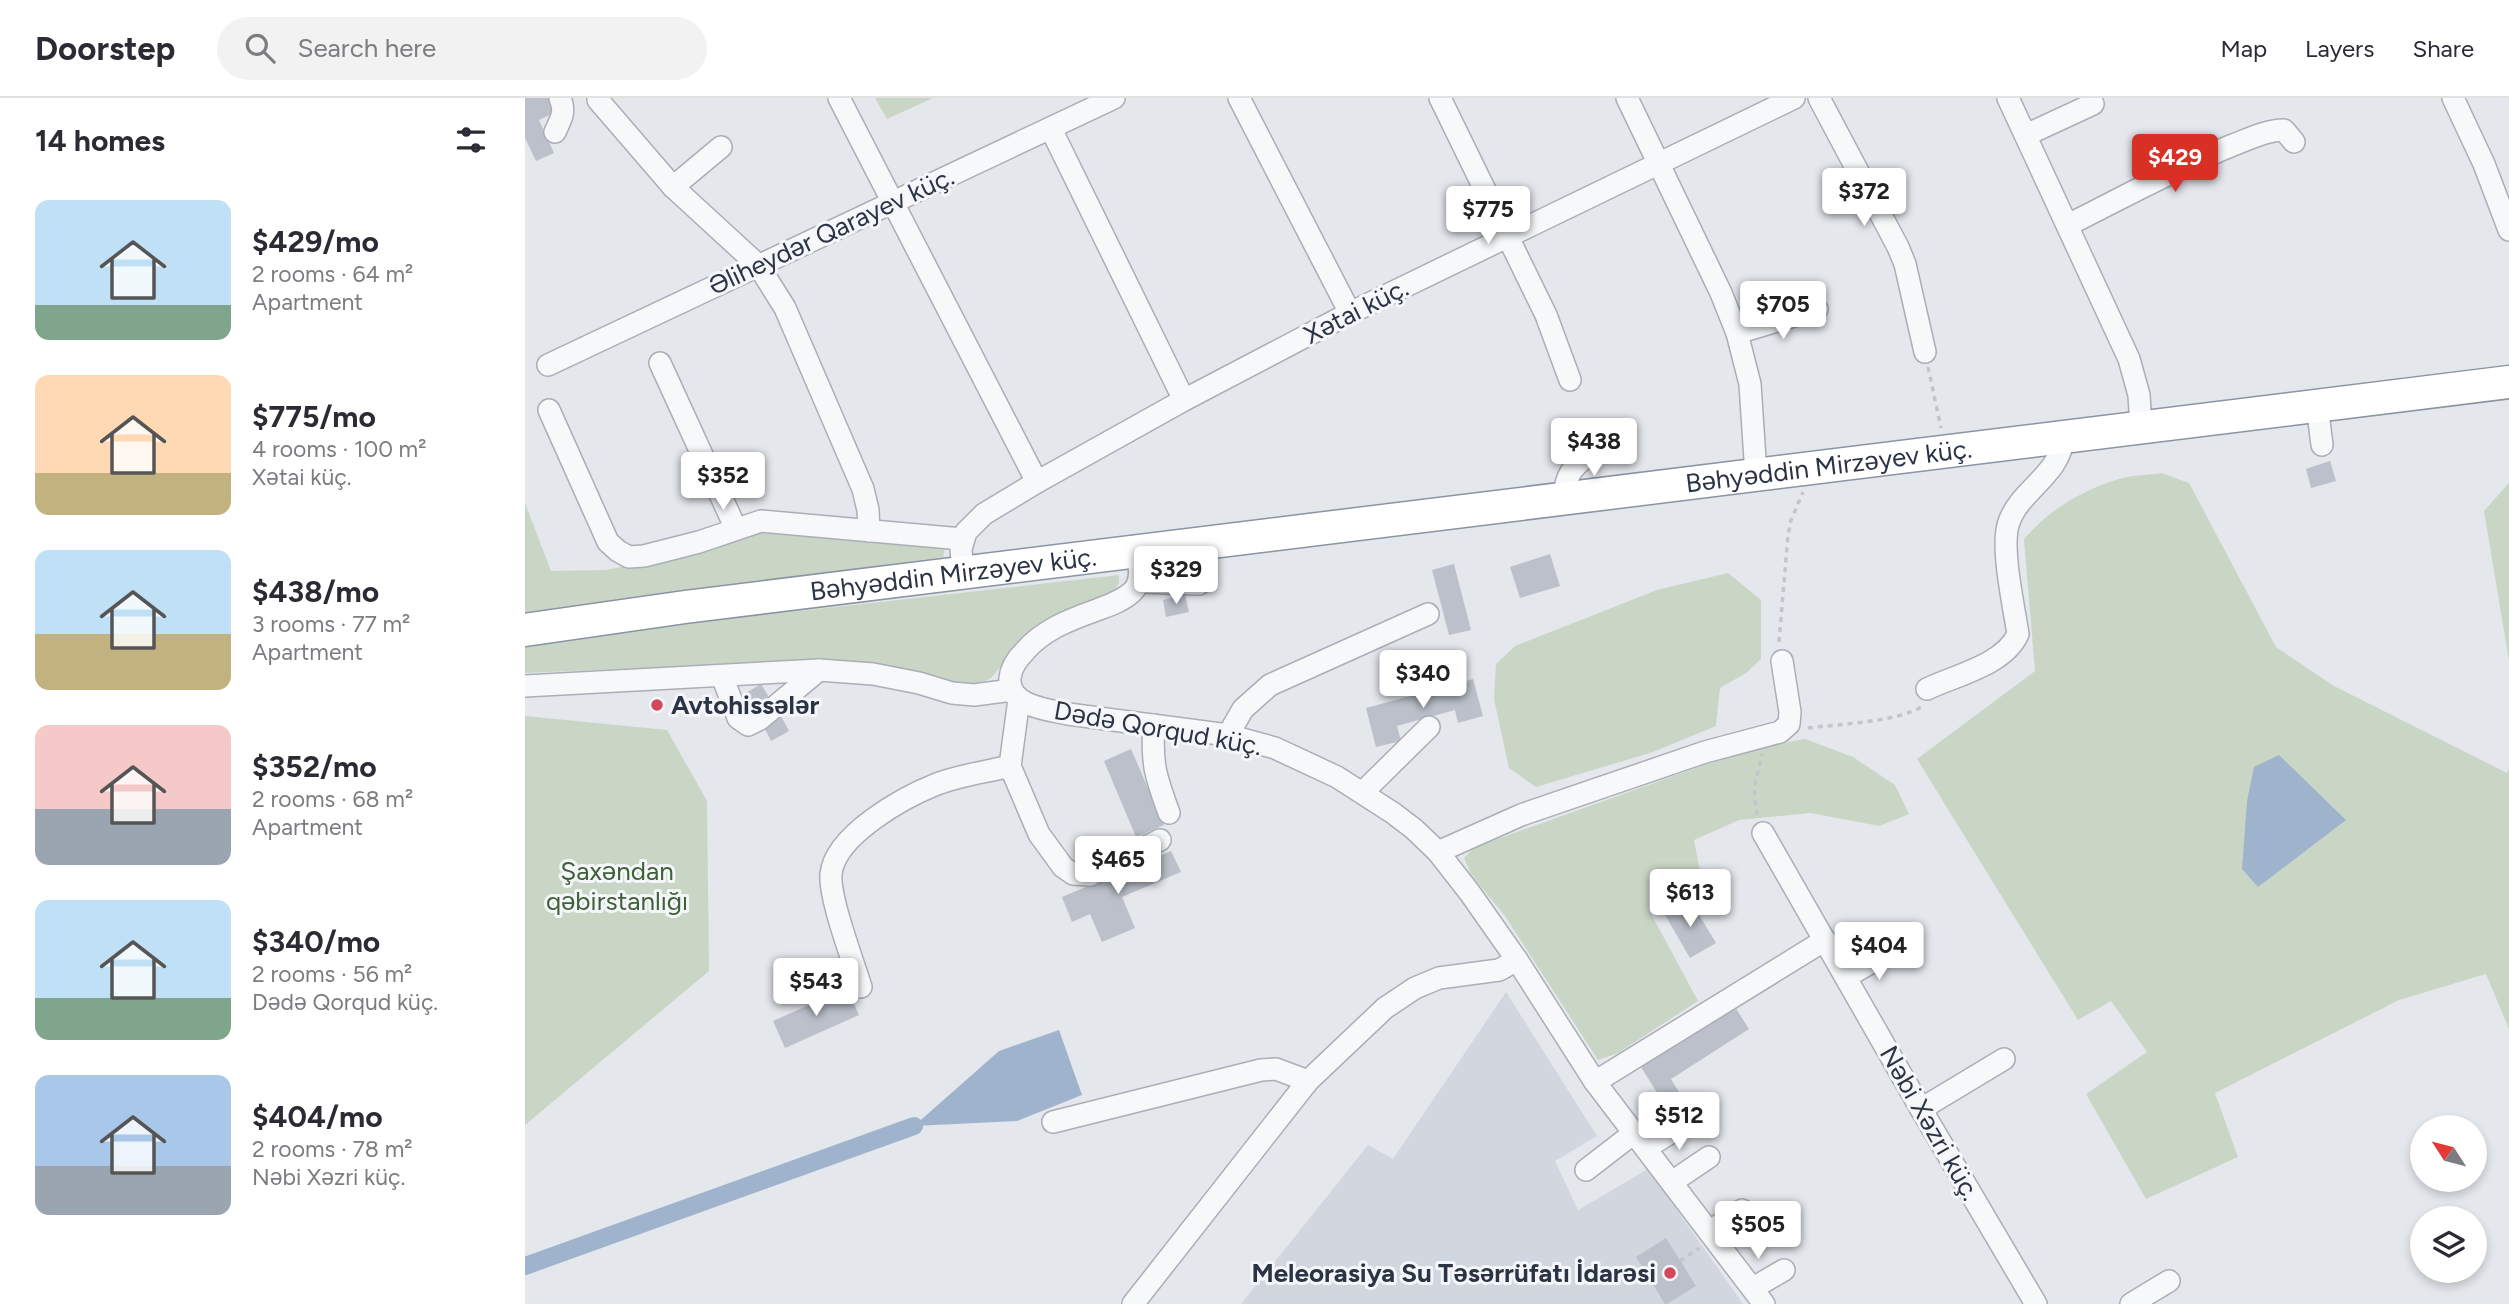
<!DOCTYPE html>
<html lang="en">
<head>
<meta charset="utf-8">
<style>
  body { margin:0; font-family:Figtree,sans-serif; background:#f2f2f3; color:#2b2b33; height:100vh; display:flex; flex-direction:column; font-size:26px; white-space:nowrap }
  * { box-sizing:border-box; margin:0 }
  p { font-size:23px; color:#7c7c81 }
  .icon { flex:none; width:38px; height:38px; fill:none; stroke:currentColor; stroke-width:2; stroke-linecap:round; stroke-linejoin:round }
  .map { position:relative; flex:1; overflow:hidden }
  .side { display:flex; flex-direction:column; background:#fff; width:525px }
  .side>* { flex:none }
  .needle { width:46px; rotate:306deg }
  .fabs { position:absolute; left:1885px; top:1017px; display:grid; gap:14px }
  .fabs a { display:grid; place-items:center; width:77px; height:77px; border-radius:50%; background:#fff; box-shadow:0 4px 10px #0003; font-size:35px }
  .price { position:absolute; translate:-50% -60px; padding:0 16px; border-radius:7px; background:#fff; color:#222; font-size:23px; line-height:46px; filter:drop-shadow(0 2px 4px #0008) }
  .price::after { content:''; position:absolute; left:50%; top:42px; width:21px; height:16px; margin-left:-10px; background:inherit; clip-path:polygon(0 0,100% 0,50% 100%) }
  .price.selected { background:#d93025; color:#fff }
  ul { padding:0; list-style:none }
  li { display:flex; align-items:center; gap:21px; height:175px; padding:0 35px }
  li span { display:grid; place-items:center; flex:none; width:196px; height:140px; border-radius:14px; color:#555 }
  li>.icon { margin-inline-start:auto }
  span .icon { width:84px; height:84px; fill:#fffc; stroke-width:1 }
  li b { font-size:30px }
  h2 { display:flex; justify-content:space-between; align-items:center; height:84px; padding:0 35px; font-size:30px }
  header { display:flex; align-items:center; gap:42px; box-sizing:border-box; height:98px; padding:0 35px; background:#fff; border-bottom:2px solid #e1e1e2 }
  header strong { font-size:33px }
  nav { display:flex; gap:38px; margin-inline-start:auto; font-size:24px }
  .search { width:490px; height:63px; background:#f2f2f3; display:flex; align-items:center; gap:18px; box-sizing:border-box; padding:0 24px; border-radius:38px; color:#7c7c81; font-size:26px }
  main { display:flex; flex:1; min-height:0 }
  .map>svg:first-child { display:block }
</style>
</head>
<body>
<header>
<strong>Doorstep</strong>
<div class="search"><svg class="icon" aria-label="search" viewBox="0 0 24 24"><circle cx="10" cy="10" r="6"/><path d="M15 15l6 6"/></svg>Search here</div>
<nav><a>Map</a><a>Layers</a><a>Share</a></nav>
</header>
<main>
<section class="side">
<h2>14 homes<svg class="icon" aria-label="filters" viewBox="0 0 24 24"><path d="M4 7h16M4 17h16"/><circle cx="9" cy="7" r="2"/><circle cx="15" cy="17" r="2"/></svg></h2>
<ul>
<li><span style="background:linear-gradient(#bfe0f5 75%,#7fa58c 0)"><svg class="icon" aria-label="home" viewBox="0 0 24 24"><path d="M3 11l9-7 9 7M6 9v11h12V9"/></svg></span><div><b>$429/mo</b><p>2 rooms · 64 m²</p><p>Apartment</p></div></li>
<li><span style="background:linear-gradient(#ffd9b3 70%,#c2b280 0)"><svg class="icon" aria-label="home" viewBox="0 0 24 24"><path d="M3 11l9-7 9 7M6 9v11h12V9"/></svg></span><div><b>$775/mo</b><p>4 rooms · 100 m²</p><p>Xətai küç.</p></div></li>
<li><span style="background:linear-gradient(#bfe0f5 60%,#c2b280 0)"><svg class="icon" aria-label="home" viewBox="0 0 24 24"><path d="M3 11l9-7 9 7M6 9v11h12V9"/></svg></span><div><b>$438/mo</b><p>3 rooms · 77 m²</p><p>Apartment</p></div></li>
<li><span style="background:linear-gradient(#f6c9c9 60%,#9aa5b1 0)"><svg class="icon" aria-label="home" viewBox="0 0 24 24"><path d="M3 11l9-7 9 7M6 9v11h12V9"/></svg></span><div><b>$352/mo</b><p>2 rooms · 68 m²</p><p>Apartment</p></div></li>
<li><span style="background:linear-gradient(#bfe0f5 70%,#7fa58c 0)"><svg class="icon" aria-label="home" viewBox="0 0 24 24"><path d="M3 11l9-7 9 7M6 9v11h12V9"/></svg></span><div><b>$340/mo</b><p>2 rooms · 56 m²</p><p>Dədə Qorqud küç.</p></div></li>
<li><span style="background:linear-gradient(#a9c7e8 65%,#9aa5b1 0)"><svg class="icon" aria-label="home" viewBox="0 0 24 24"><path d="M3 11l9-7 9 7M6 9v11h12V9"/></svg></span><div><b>$404/mo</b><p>2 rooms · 78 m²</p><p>Nəbi Xəzri küç.</p></div></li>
</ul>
</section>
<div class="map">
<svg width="1984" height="1206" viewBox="0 0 1984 1206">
  <rect width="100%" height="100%" fill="#e4e7ec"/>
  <!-- built -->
  <polygon fill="#d2d6de" points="981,894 1072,1038 1030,1063 1053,1112 1123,1071 1218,1206 716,1206 843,1047 868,1061"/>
  <!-- green -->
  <g fill="#c9d6c5">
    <polygon points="350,0 408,0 362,21"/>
    <path d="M1637,375L1664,385L1751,549L1809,588L1982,675L1984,670V931L1961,876L1874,902L1690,995L1713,1059L1621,1101L1561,996L1622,954L1586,903L1553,922L1392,661L1510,573L1499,441C1524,412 1557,392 1594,381C1607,377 1623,377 1637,375Z"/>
    <polygon points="1984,385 1984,563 1959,413"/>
    <polygon points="0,405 26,473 81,472 191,450 231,435 421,445 418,459 0,515"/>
    <polygon points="1203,475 1236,502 1236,561 1221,575 1195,590 1191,628 1128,654 1011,689 984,670 969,601 971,566 990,548 1132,492"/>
    <polygon points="594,477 594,485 587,495 516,525 501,539 466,580 453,587 427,585 350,567 309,562 0,575 0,548 151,527"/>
    <polygon points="0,618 142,632 182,703 184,873 0,1027"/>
    <polygon points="1280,641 1328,659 1370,687 1384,716 1354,728 1286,715 1214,722 1169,742 1175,774 1124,812 1173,903 1093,955 1073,962 980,818 946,776 939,760 950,749 1221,652"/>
  </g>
  <!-- water -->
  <g fill="#9fb4cc">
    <polygon points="1754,657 1821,722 1733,789 1717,771 1722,703 1729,669"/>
    <polygon points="534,932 557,997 492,1023 389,1028 474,953"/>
  </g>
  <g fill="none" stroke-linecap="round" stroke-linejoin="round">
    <!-- canal -->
    <polyline stroke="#9fb4cc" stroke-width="18" points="0,1168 389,1028"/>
  </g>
  <!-- building -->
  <g fill="#bbc0ca">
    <polygon points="0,0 27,0 33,13 14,22 29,55 11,63 0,40"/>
    <polygon points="1805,363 1811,383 1786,390 1781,371"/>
    <polygon points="1025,456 1035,488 995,500 985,469"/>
    <polygon points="929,466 946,532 924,537 907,472"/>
    <polygon points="660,497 664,514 641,519 638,502"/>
    <polygon points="948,581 958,618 933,625 930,612 872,628 876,643 851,649 841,610"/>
    <polygon points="236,586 245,601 228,611 219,596"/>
    <polygon points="256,618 264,633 246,643 238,627"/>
    <polygon points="606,651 639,727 611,739 579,663"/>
    <polygon points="646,753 656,774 597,799 610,830 577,844 565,816 547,824 537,799"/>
    <polygon points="1165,802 1191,845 1165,860 1140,817"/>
    <polygon points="322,890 334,917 260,950 248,923"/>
    <polygon points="1210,909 1224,931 1146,981 1154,994 1138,1004 1116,969"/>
    <polygon points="1141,1140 1171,1188 1142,1206 1140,1206 1111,1159"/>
  </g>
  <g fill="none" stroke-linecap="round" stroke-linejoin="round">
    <!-- minor casing -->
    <g stroke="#a9aeb7" stroke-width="24">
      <g id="minor">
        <polyline points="314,0 512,384"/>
        <polyline points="714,0 825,215"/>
        <polyline points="915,0 1021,217 1045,282"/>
        <polyline points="1102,0 1196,195 1212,235 1225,286 1231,377"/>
        <polyline points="1294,0 1373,149 1380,166 1400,254"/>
        <polyline points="1483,0 1604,261 1614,297 1616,329"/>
        <polyline points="1928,0 1959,66 1984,132"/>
        <polyline points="73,2 148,89 233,167 260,210 338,391 343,412 344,433"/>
        <polyline points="526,31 659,302"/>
        <path d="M30,34C36,21 41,14 35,0"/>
        <polyline points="1501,37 1568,6"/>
        <polyline points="148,89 196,49"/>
        <path d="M1543,127C1597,100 1651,70 1708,47C1724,41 1742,32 1759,32L1769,44"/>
        <polyline points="1212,235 1292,211"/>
        <polyline points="135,265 211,431"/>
        <polyline points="23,267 589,0"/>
        <polyline points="1792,307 1797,347"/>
        <polyline points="24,312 83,444 93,453 104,459 119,458 174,444 236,423 437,441"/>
        <path d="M1039,400C1040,371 1053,366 1074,348"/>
        <path d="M613,454C614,468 618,484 607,494C596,504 582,508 569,513C544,522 518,532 500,553C493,560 486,569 485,580C482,608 524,612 543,616L703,637L750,650L812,679L868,715L889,731L913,754L945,795L992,862L1070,984L1239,1206"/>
        <polyline points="438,475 436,451 441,434 459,416 512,384 659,302 825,215 1269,0"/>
        <polyline points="615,484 674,486"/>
        <polyline points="197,578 213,620 223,627 235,621 294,572"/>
        <polyline points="0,588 294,572 348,576 394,585 427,595 449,597 487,592"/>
        <path d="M1402,591C1431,577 1479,567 1493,536C1489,509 1475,448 1484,424C1495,392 1536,376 1538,340"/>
        <polyline points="494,601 485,668 514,736 538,769 548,776 565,777 635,742"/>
        <path d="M629,627C626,666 631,679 644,715"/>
        <polyline points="703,637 718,611 745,587 903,516"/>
        <polyline points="838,694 904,629"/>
        <polyline points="1238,735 1396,1011 1511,1206"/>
        <polyline points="913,754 996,717 1180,654 1255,634 1264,626 1265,614 1257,563"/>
        <polyline points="1321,879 1366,853"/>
        <path d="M336,889C328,863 304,800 306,776C310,737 379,699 412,686C435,677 461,674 485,668"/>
        <polyline points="1070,984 1300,842"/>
        <polyline points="1396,1011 1479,961"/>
        <polyline points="528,1024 736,972 751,971 783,983"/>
        <polyline points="1121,1050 1158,1027"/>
        <polyline points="1061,1072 1109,1035"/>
        <polyline points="1147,1084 1184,1059"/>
        <polyline points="1185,1133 1217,1112"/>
        <polyline points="1228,1190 1259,1172"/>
        <polyline points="608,1206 783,983 860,910 890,890 914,880 974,872 992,862"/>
        <polyline points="1606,1206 1644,1183"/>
      </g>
    </g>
    <!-- highway casing -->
    <g stroke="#8b94a3" stroke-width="35">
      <g id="highway">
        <path id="s1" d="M0,532L160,509L1984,284"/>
      </g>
    </g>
    <!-- path -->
    <g stroke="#c2c5cb" stroke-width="3.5" stroke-dasharray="5 5" stroke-linecap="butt">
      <polyline points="1403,269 1416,330"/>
      <polyline points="1254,544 1263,437 1266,422 1278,394"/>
      <path d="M1283,630C1314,626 1373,624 1398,608"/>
      <polyline points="1232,717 1229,691 1237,656"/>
      <polyline points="1155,1163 1174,1150"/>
    </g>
    <!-- minor -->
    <use href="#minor" stroke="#f7f8fa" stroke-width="21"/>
    <!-- highway -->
    <use href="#highway" stroke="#fff" stroke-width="32"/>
  </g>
  <!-- markers -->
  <g fill="#d1495b" stroke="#f4f6f9" stroke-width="2.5">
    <circle cx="132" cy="607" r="7"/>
    <circle cx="1145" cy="1175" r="7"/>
  </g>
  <g text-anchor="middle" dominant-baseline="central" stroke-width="6" stroke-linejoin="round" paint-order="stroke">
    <!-- street labels -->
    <g font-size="26" fill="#2b3445" stroke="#f4f6f9">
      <text transform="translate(306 133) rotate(-25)">Əliheydər Qarayev küç.</text>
      <text transform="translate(831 213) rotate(-27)">Xətai küç.</text>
      <text stroke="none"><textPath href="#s1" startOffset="1314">Bəhyəddin Mirzəyev küç.</textPath></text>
      <text stroke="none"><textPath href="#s1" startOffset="432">Bəhyəddin Mirzəyev küç.</textPath></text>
      <text transform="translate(633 630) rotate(10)">Dədə Qorqud küç.</text>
      <text transform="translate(1405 1025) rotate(60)">Nəbi Xəzri küç.</text>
    </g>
    <!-- poi labels -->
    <g font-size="26" font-weight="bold" fill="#2b3445" stroke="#f4f6f9" text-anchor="start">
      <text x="146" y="607">Avtohissələr</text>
      <text x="1131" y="1175" text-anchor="end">Meleorasiya Su Təsərrüfatı İdarəsi</text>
    </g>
    <!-- park labels -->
    <g font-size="26" fill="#3f6138" stroke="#f4f6f9">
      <text x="92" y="773">Şaxəndan<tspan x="92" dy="30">qəbirstanlığı</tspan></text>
    </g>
  </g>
</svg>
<div class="fabs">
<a><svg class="needle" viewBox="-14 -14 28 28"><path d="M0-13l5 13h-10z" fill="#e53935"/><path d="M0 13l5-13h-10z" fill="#7c7c81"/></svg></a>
<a><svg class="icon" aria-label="layers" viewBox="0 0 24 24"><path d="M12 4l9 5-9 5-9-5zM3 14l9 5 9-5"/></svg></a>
</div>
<b class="price selected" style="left:1650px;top:96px">$429</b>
<b class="price" style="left:1339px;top:130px">$372</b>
<b class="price" style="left:963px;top:148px">$775</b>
<b class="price" style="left:1258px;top:243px">$705</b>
<b class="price" style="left:1069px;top:380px">$438</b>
<b class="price" style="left:198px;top:414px">$352</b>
<b class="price" style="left:651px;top:508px">$329</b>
<b class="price" style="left:898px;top:612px">$340</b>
<b class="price" style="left:593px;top:798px">$465</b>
<b class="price" style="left:1165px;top:831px">$613</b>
<b class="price" style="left:1354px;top:884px">$404</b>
<b class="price" style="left:291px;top:920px">$543</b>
<b class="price" style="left:1154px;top:1054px">$512</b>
<b class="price" style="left:1233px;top:1163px">$505</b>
</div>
</main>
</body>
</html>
